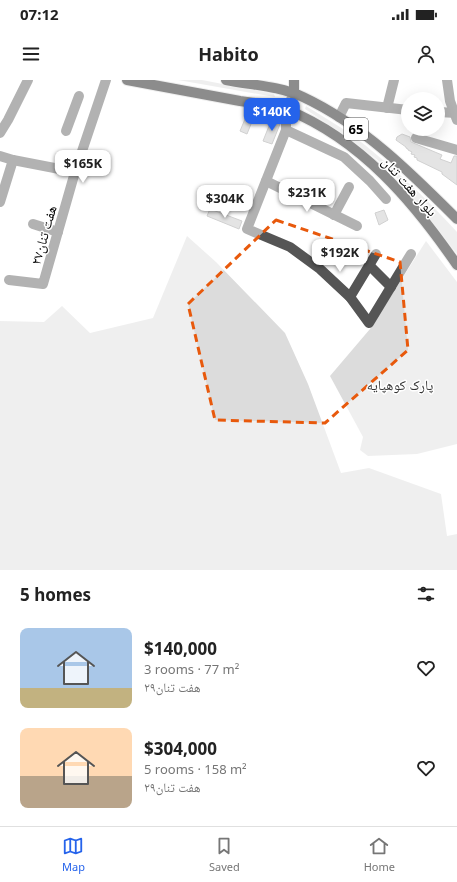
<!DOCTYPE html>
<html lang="en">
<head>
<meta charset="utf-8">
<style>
  body { margin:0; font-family:"Noto Sans","Noto Naskh Arabic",sans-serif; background:#f2f2f2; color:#222; height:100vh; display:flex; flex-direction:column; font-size:15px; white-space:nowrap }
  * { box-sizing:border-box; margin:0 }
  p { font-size:13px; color:#767676 }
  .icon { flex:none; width:22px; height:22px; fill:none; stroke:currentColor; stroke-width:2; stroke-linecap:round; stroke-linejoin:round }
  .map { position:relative; height:490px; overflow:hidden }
  .sheet { display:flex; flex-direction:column; background:#fff; flex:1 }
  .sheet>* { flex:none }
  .fabs { position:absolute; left:401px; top:12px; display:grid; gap:8px }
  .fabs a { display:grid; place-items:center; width:44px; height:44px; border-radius:50%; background:#fff; box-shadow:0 4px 16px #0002; font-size:20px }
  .price { position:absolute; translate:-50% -34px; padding:0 9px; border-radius:8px; background:#fff; color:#222; font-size:13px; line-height:26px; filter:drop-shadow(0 1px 2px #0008) }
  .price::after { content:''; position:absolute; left:50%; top:24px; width:12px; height:9px; margin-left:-6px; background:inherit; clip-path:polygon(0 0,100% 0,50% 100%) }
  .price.active { background:#2563eb; color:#fff }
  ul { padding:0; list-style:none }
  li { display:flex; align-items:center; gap:12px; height:100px; padding:0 20px }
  li span { display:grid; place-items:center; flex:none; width:112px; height:80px; border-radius:8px; color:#555 }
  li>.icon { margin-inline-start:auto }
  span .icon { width:48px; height:48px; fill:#fffc; stroke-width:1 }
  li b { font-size:17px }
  h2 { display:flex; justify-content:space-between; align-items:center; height:48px; padding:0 20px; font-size:17px }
  .status { display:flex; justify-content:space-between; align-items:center; height:28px; padding:0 20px; background:#fff; direction:ltr }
  .status svg { height:11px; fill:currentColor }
  header { display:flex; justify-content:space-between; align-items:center; height:52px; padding:0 20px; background:#fff; font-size:18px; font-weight:700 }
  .tabs { display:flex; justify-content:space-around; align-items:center; height:56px; border-top:1px solid #e0e0e0; background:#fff; font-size:11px; color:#767676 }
  .tabs a { display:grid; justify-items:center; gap:2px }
  .tabs .active { color:#2563eb }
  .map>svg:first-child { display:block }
</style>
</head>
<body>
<div class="status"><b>07:12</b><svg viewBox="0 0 49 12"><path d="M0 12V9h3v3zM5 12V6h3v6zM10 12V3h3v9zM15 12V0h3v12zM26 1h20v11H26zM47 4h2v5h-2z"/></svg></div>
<header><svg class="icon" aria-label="menu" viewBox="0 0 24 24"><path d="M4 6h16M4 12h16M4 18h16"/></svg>Habito<svg class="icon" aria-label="person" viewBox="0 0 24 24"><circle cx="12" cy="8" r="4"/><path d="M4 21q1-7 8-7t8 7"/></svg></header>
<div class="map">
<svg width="457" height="490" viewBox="0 0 457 490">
  <rect width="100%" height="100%" fill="#fff"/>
  <!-- green -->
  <g fill="#dcdcdc">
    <polygon points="178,0 202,0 274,14 275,17"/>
    <path d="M306,26C321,35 337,45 352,55C390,84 425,117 457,152V174L412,116L389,89L349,58L305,29Z"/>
    <polygon points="187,156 216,182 285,253 308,304 341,393 369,388 441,414 447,456 457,454 457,490 0,490 0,241 44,242 62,226 90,253 153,238"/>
    <polygon points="426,161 457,202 457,364 417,374 368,376 360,370 363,357 330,296 370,249"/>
  </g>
  <!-- building -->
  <g fill="#c4c4c4" stroke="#999">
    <polygon points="248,32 255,34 247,54 240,51"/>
    <polygon points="271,41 280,44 272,64 263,61"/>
    <polygon points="402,54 410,57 411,62 442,75 440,79 451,83 454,76 457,76 457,105 442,94 442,92 417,80 417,78 414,77 415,75 411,74 412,72 408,70 408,69 406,68 406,67 396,60 397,57"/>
    <polygon points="210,129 242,141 239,149 207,136"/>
    <polygon points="384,130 388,140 379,145 375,133"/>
  </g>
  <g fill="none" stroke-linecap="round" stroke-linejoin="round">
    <!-- major casing -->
    <g stroke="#dbdbdb" stroke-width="12">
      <g id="major">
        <path d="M127,0C165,7 203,14 240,21C254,23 276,25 288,30C361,60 413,121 457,185"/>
        <path d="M226,0C251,5 279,6 303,17C363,45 411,93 457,139"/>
        <polyline points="294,14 294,0"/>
      </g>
    </g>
    <!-- minor -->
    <g stroke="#555" stroke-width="10">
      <polyline points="447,0 450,21 457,40"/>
      <polyline points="294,14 286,29 286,50 247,149 290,167 320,189 350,217 369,243 411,174"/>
      <polyline points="387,28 394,0"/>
      <polyline points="438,32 457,33"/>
      <polyline points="339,37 346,23 408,30"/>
      <polyline points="286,50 344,77 370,101 386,119"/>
      <polyline points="66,51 79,16"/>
      <polyline points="0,53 8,40 28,0"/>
      <polyline points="416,58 457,70"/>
      <polyline points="0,76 13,80 75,92"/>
      <polyline points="266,101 357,146"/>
      <polyline points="0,122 13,80"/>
      <polyline points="334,135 349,107"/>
      <polyline points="33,144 58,152"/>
      <polyline points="369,185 391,207"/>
      <polyline points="9,200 43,204 75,92 106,0"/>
      <polyline points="350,217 376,174"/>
    </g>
    <!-- major -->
    <use href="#major" stroke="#000" stroke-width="10"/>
  </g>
  <!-- marked area -->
  <path d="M0 0H457V490H0ZM276,140L400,182L408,270L325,343L215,340L188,224Z" fill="#fff" fill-opacity=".55" fill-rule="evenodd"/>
  <path fill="none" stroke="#e8590c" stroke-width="3" stroke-dasharray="8 5" stroke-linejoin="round" d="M276,140L400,182L408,270L325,343L215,340L188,224Z"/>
  <g text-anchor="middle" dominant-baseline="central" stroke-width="3" stroke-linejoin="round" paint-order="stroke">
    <!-- shield labels -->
    <rect fill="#fff" stroke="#4c4c4c" stroke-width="1" x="344" y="38" width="24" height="22" rx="3"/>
    <g font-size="13" font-weight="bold" fill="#000">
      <text x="356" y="49">65</text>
    </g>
    <!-- street labels -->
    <g font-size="14" fill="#000" stroke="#fff">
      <text transform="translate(410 106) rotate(48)">بلوار هفت تنان</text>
      <text transform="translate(43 155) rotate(-74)">هفت تنان۲۷</text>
    </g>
    <!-- park labels -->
    <g font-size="14" fill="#333" stroke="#fff">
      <text x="400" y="304">پارک کوهپایه</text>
    </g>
  </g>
</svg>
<div class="fabs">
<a><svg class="icon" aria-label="layers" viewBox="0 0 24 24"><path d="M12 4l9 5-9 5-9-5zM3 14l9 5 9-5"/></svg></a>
</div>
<b class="price active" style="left:272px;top:52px">$140K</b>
<b class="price" style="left:83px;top:104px">$165K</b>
<b class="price" style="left:307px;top:133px">$231K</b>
<b class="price" style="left:225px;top:139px">$304K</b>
<b class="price" style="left:340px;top:193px">$192K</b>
</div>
<section class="sheet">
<h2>5 homes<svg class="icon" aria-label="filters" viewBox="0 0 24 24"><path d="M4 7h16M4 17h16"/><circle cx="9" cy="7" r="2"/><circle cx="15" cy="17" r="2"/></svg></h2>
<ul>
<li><span style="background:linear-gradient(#a9c7e8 75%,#c2b280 0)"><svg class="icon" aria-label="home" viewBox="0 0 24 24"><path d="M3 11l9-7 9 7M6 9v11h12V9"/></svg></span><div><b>$140,000</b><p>3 rooms · 77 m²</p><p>هفت تنان۲۹</p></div><svg class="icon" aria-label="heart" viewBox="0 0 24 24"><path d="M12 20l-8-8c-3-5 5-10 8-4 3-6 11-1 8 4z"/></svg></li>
<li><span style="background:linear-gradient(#ffd9b3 60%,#b9a48a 0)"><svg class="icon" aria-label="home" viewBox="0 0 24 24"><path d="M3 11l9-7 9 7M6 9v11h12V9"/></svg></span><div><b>$304,000</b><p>5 rooms · 158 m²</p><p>هفت تنان۲۹</p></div><svg class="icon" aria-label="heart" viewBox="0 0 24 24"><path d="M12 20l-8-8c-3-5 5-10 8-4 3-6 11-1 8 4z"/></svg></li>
</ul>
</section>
<nav class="tabs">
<a class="active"><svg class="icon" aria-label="map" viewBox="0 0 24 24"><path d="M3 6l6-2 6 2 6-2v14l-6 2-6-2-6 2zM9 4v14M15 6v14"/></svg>Map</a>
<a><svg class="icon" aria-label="saved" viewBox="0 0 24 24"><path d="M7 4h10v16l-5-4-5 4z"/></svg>Saved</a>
<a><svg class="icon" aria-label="home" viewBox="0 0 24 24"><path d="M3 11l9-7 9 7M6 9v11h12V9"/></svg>Home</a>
</nav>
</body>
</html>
